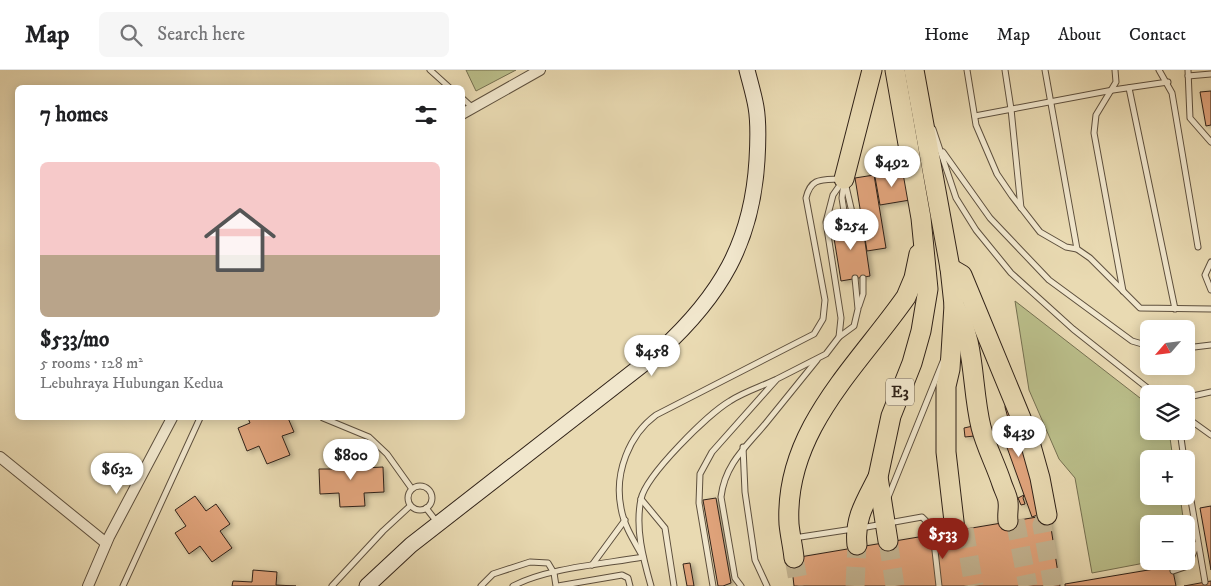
<!DOCTYPE html>
<html lang="en">
<head>
<meta charset="utf-8">
<style>
  body { margin:0; font-family:"IM FELL DW Pica",serif; background:#f6f6f6; color:#202124; height:100vh; display:flex; flex-direction:column; font-size:19px; white-space:nowrap }
  * { box-sizing:border-box; margin:0 }
  p { font-size:16px; color:#757577 }
  .icon { flex:none; width:28px; height:28px; fill:none; stroke:currentColor; stroke-width:2; stroke-linecap:round; stroke-linejoin:round }
  .map { position:relative; flex:1; overflow:hidden }
  .details { position:absolute; left:15px; top:15px; width:450px; height:335px; display:flex; flex-direction:column; background:#fff; border-radius:8px; box-shadow:0 2px 12px #0003 }
  .details>* { flex:none }
  .needle { width:32px; rotate:242deg }
  .controls { position:absolute; left:1140px; top:250px; display:grid; gap:10px }
  .controls a { display:grid; place-items:center; width:55px; height:55px; border-radius:8px; background:#fff; box-shadow:0 2px 12px #0003; font-size:25px }
  .price { position:absolute; translate:-50% -42px; padding:0 11px; border-radius:18px; background:#fff; color:#222; font-size:16px; line-height:32px; filter:drop-shadow(0 1px 2px #0008) }
  .price::after { content:''; position:absolute; left:50%; top:30px; width:15px; height:11px; margin-left:-8px; background:inherit; clip-path:polygon(0 0,100% 0,50% 100%) }
  .price.active { background:#8f2418; color:#fff }
  ul { padding:0; list-style:none }
  li { display:grid; align-content:center; gap:10px; height:265px; padding:0 25px }
  li+li { border-top:1px solid #e0e0e0 }
  li span { display:grid; place-items:center; height:155px; border-radius:8px; color:#555 }
  li>.icon { margin-inline-start:auto }
  span .icon { width:90px; height:90px; fill:#fffc; stroke-width:1 }
  li b { font-size:21px }
  h2 { display:flex; justify-content:space-between; align-items:center; height:60px; padding:0 25px; font-size:21px }
  header { display:flex; align-items:center; gap:30px; box-sizing:border-box; height:70px; padding:0 25px; background:#fff; border-bottom:1px solid #e0e0e0 }
  header strong { font-size:24px }
  nav { display:flex; gap:28px; margin-inline-start:auto; font-size:18px }
  .search { width:350px; height:45px; background:#f6f6f6; display:flex; align-items:center; gap:12px; box-sizing:border-box; padding:0 18px; border-radius:8px; color:#757577; font-size:19px }
  .map>svg:first-child { display:block }
</style>
</head>
<body>
<header>
<strong>Map</strong>
<div class="search"><svg class="icon" aria-label="search" viewBox="0 0 24 24"><circle cx="10" cy="10" r="6"/><path d="M15 15l6 6"/></svg>Search here</div>
<nav><a>Home</a><a>Map</a><a>About</a><a>Contact</a></nav>
</header>
<div class="map">
<svg width="1211" height="516" viewBox="0 0 1211 516">
  <defs>
    <filter id="shadow"><feDropShadow dx="3" dy="1.5" stdDeviation="2.5" flood-color="#0004"/></filter>
  </defs>
  <rect width="100%" height="100%" fill="#e9dab2"/>
  <filter id="stains"><feTurbulence type="fractalNoise" baseFrequency=".004" numOctaves="4"/><feColorMatrix values="0 0 0 0 .2 0 0 0 0 .09 0 0 0 0 .02 0 0 0 .5 -.17"/></filter>
  <radialGradient id="worn" r=".72"><stop offset=".6" stop-color="#630" stop-opacity="0"/><stop offset="1" stop-color="#630" stop-opacity=".3"/></radialGradient>
  <!-- green -->
  <g fill="#babe8a" stroke="#757051">
    <polygon points="466,0 516,0 476,21"/>
    <polygon points="1015,231 1149,335 1149,361 1169,361 1173,389 1149,389 1149,426 1180,426 1184,454 1149,454 1149,491 1155,491 1092,503 1075,408 1059,389 1029,320"/>
  </g>
  <!-- building -->
  <g fill="#e1a47c" stroke="#302218" filter="url(#shadow)">
    <polygon points="1211,21 1211,55 1206,56 1200,22"/>
    <polygon points="905,102 910,130 880,135 875,107"/>
    <polygon points="874,105 886,178 867,181 855,108"/>
    <polygon points="862,151 870,206 841,211 832,156"/>
    <polygon points="1008,321 1040,444 1032,447 1000,358 1008,355 1009,352 1005,337"/>
    <polygon points="248,348 288,348 294,362 282,366 290,385 267,394 259,376 247,381 238,358 250,353"/>
    <polygon points="973,356 974,366 965,367 964,358"/>
    <polygon points="362,385 363,398 383,397 384,422 364,423 365,436 340,437 339,423 320,424 319,399 338,399 338,386"/>
    <polygon points="1024,425 1023,428 1025,434 1021,435 1018,428"/>
    <polygon points="195,426 206,441 216,434 230,454 220,461 232,478 212,492 200,476 189,484 175,463 186,456 175,440"/>
    <polygon points="716,428 731,513 723,516 718,516 703,430"/>
    <polygon points="1211,436 1211,500 1200,438"/>
    <polygon points="1049,445 1060,516 794,516 791,489 794,488"/>
    <polygon points="690,493 694,516 687,516 683,494"/>
    <polygon points="1172,496 1176,516 1065,516 1065,514"/>
    <polygon points="253,500 277,502 276,515 296,516 232,516 233,511 252,512"/>
    <polygon points="1211,511 1211,516 1184,516"/>
  </g>
  <g fill="none" stroke-linecap="round" stroke-linejoin="round">
    <!-- highway-tunnel -->
    <g stroke="#c4b593" stroke-width="19" stroke-dasharray="19 9" stroke-linecap="butt">
      <polyline points="1047,445 1042,455 1053,516"/>
      <polyline points="1015,450 1028,516"/>
      <polyline points="964,459 974,516"/>
      <polyline points="888,471 895,516"/>
      <polyline points="794,488 799,516"/>
      <polyline points="855,516 857,475"/>
    </g>
    <!-- lane casing -->
    <g stroke="#5e503e" stroke-width="7">
      <g id="lane">
        <polyline points="430,0 450,18"/>
        <polyline points="967,0 976,55 997,104 1012,126 1040,162 1066,177 1077,179 1090,188 1140,238 1211,239"/>
        <polyline points="1005,0 1011,39 1021,138"/>
        <polyline points="1045,0 1077,179"/>
        <polyline points="1115,0 1116,12 1096,45 1094,63 1123,221"/>
        <polyline points="1159,0 1172,23 1198,177"/>
        <polyline points="1188,0 1190,48 1211,72"/>
        <polyline points="1188,6 1211,4"/>
        <polyline points="1129,18 1175,239"/>
        <polyline points="462,28 473,38"/>
        <polyline points="975,46 1113,20 1168,12"/>
        <polyline points="933,59 956,128 976,160 1011,203 1073,259 1155,324"/>
        <polyline points="943,82 990,148 1049,210 1132,271 1149,276"/>
        <polyline points="844,112 842,128 846,154"/>
        <polyline points="845,112 854,151"/>
        <polyline points="1211,192 1205,205 1211,220"/>
        <polyline points="859,236 863,224 863,208"/>
        <polyline points="839,267 841,248 826,152 833,125 842,112"/>
        <polyline points="1186,278 1211,275"/>
        <polyline points="1186,331 1193,326 1211,322"/>
        <polyline points="1186,347 1211,365"/>
        <polyline points="323,348 369,367 387,384 412,419"/>
        <polyline points="1180,361 1184,389"/>
        <polyline points="743,377 745,422 755,490 767,516"/>
        <polyline points="1186,401 1205,512"/>
        <circle cx="420" cy="428" r="12"/>
        <polyline points="641,429 665,458 674,516"/>
        <polyline points="887,430 944,289"/>
        <polyline points="426,438 437,452"/>
        <polyline points="861,458 922,447 930,455 933,463 939,516"/>
        <polyline points="794,468 853,459"/>
        <polyline points="592,495 625,450"/>
        <polyline points="1173,501 1188,496 1197,474"/>
        <polyline points="123,516 200,348"/>
        <polyline points="332,516 383,461 410,436"/>
        <polyline points="481,516 493,504 530,492 548,493 554,503 556,516"/>
        <path d="M513,516C547,498 604,494 643,487C634,471 624,456 621,438C614,403 629,365 656,345L814,264L823,249L825,230L806,128C811,107 822,110 841,109"/>
        <polyline points="558,516 622,505 628,508 630,516"/>
        <path d="M651,516C643,488 635,458 641,429C646,405 708,344 730,331C744,322 760,317 775,310"/>
        <polyline points="713,516 699,433 700,404 712,382 777,309 826,284 839,267 854,256 858,239 855,208"/>
        <path d="M741,516L735,508L721,427C725,394 746,377 766,353C783,332 800,311 817,290"/>
      </g>
    </g>
    <!-- street casing -->
    <g stroke="#5e503e" stroke-width="12">
      <g id="street">
        <polyline points="462,44 540,0"/>
        <polyline points="0,387 106,473"/>
        <polyline points="88,516 109,467 172,348"/>
      </g>
    </g>
    <!-- secondary casing -->
    <g stroke="#302218" stroke-width="17">
      <path id="secondary" d="M367,516L411,475L660,281C720,226 752,173 757,90C758,73 759,54 756,37C754,25 750,12 747,0"/>
    </g>
    <!-- highway casing -->
    <g stroke="#302218" stroke-width="21">
      <g id="highway">
        <polyline points="914,0 950,198 954,235 950,299 946,316 946,382 955,460"/>
        <polyline points="844,109 872,0"/>
        <polyline points="950,198 962,205 1028,365 1040,408 1047,445"/>
        <path d="M954,235C976,272 971,316 981,357C986,377 996,395 1002,414C1004,420 1008,427 1008,432C1009,438 1007,444 1008,451"/>
        <polyline points="888,471 878,407 891,346 912,293 921,261 928,219 921,148 895,0"/>
        <path d="M857,475C854,448 866,431 878,407"/>
        <path d="M794,488C793,477 790,465 789,454C784,361 857,297 906,227L914,208L919,184"/>
      </g>
    </g>
    <!-- lane -->
    <use href="#lane" stroke="#f1e7cd" stroke-width="5"/>
    <!-- street -->
    <use href="#street" stroke="#f1e7cd" stroke-width="10"/>
    <!-- secondary -->
    <use href="#secondary" stroke="#f1e7cd" stroke-width="15"/>
    <!-- highway -->
    <use href="#highway" stroke="#e9dab2" stroke-width="19"/>
  </g>
  <g text-anchor="middle" dominant-baseline="central" stroke-width="4.5" stroke-linejoin="round" paint-order="stroke">
    <!-- shield labels -->
    <rect fill="#f1e7cd" stroke="#6a5d4e" stroke-width="1" x="886" y="308.5" width="28" height="27" rx="4"/>
    <g font-size="16" font-weight="bold" fill="#302218">
      <text x="900" y="322">E3</text>
    </g>
  </g>
  <rect width="100%" height="100%" filter="url(#stains)"/>
  <rect width="100%" height="100%" fill="url(#worn)"/>
</svg>
<div class="controls">
<a><svg class="needle" viewBox="-14 -14 28 28"><path d="M0-13l5 13h-10z" fill="#e53935"/><path d="M0 13l5-13h-10z" fill="#757577"/></svg></a>
<a><svg class="icon" aria-label="layers" viewBox="0 0 24 24"><path d="M12 4l9 5-9 5-9-5zM3 14l9 5 9-5"/></svg></a>
<a>+</a>
<a>−</a>
</div>
<b class="price" style="left:892px;top:118px">$492</b>
<b class="price" style="left:851px;top:181px">$254</b>
<b class="price" style="left:652px;top:307px">$458</b>
<b class="price" style="left:1019px;top:388px">$439</b>
<b class="price" style="left:351px;top:411px">$800</b>
<b class="price" style="left:117px;top:425px">$632</b>
<b class="price active" style="left:943px;top:490px">$533</b>
<section class="details">
<h2>7 homes<svg class="icon" aria-label="filters" viewBox="0 0 24 24"><path d="M4 7h16M4 17h16"/><circle cx="9" cy="7" r="2"/><circle cx="15" cy="17" r="2"/></svg></h2>
<ul>
<li><span style="background:linear-gradient(#f6c9c9 60%,#b9a48a 0)"><svg class="icon" aria-label="home" viewBox="0 0 24 24"><path d="M3 11l9-7 9 7M6 9v11h12V9"/></svg></span><div><b>$533/mo</b><p>5 rooms · 128 m²</p><p>Lebuhraya Hubungan Kedua</p></div></li>
</ul>
</section>
</div>
</body>
</html>
